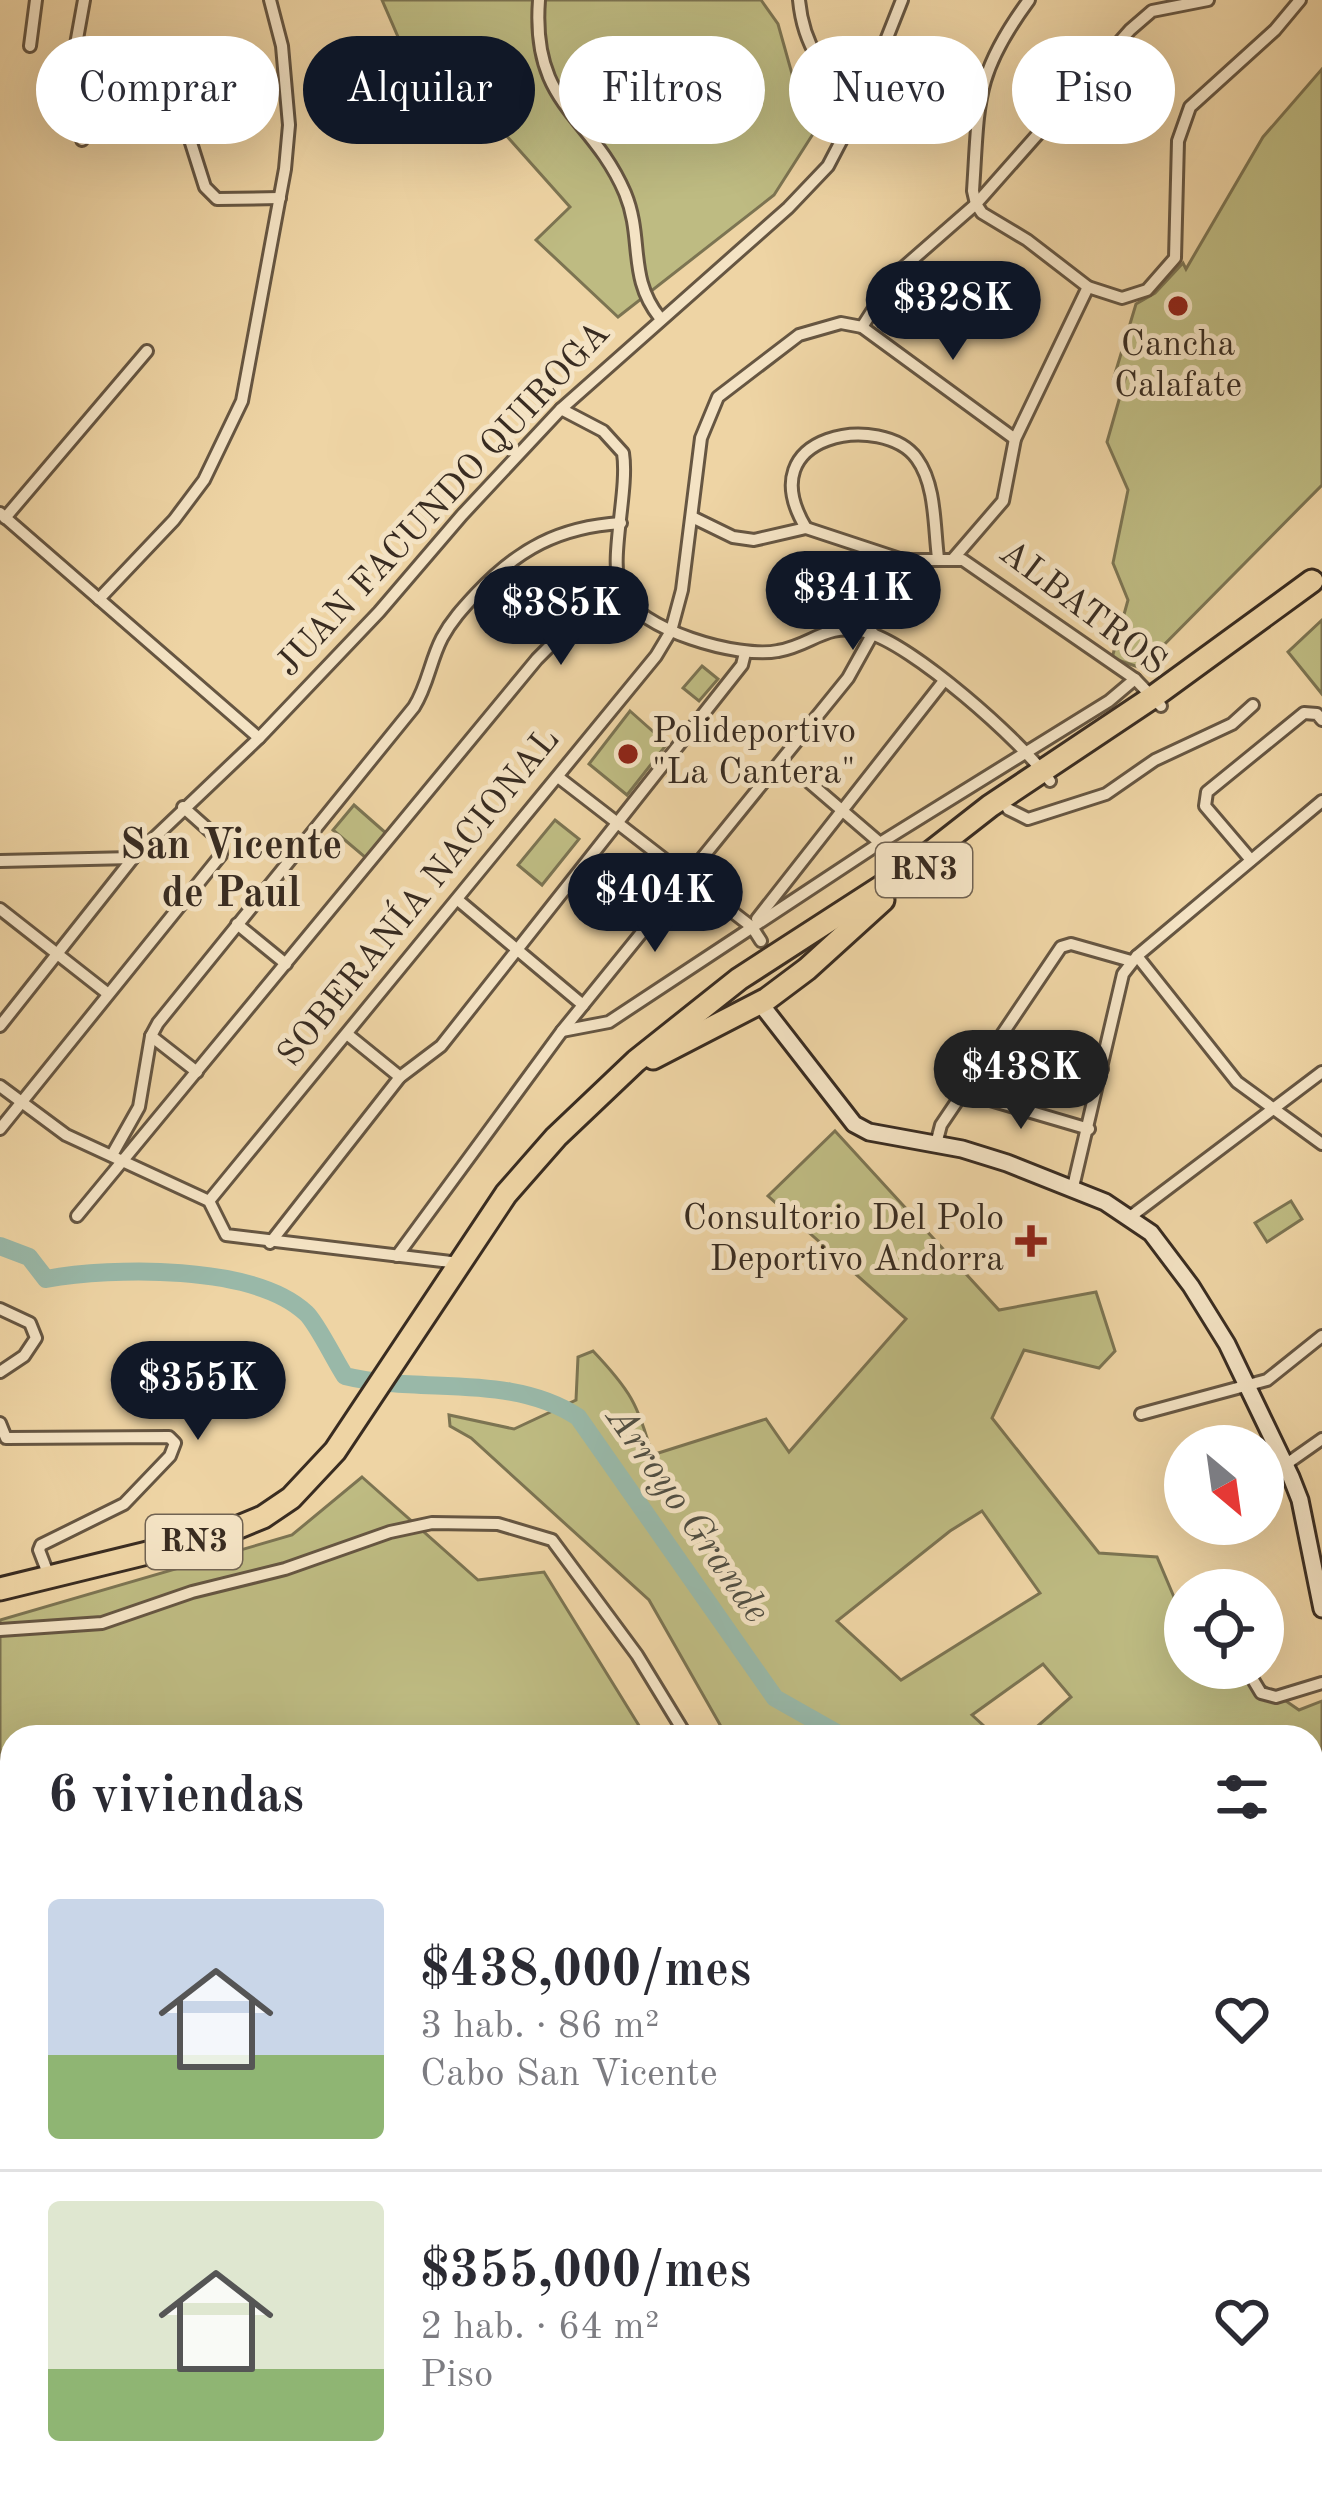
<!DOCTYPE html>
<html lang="es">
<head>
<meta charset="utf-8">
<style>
  body { margin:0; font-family:"Old Standard TT",serif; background:#f2f2f3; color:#2b2b33; height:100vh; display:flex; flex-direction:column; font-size:45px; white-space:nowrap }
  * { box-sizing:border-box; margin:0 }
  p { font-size:39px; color:#7c7c81 }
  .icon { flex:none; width:66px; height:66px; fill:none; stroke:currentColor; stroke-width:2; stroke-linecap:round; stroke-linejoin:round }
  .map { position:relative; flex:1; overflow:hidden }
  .panel { position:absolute; left:0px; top:1725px; width:1323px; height:771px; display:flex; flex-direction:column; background:#fff; border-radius:36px 36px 0 0; box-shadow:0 12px 48px #0002 }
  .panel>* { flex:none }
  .top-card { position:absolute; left:36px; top:36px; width:1251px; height:108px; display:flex; gap:24px }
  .needle { width:78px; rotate:151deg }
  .fabs { position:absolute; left:1164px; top:1425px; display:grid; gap:24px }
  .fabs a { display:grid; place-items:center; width:120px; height:120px; border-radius:50%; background:#fff; box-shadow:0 12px 48px #0002; font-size:60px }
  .price { position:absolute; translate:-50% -102px; padding:0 27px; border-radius:42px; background:#111827; color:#fff; font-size:39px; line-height:78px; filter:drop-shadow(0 3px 6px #0008) }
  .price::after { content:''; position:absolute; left:50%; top:72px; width:36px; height:27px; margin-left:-18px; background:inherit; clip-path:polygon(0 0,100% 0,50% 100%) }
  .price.current { background:#222; color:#fff }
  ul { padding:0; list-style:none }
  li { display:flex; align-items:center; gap:36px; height:300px; padding:0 48px }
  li+li { border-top:3px solid #e1e1e2 }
  li span { display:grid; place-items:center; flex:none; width:336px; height:240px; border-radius:12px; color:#555 }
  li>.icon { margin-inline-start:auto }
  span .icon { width:144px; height:144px; fill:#fffc; stroke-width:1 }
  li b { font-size:51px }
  h2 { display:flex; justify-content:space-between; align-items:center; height:144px; padding:0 48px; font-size:51px }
  .pill { padding:0 42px; border-radius:54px; background:#fff; box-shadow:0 12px 48px #0002; font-size:42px; line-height:108px }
  .pill.current { background:#111827; color:#fff }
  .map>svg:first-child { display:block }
</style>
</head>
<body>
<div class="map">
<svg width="1322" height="2495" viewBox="0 0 1322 2495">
  <rect width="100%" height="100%" fill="#eed4a4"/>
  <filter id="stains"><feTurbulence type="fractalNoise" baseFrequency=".00167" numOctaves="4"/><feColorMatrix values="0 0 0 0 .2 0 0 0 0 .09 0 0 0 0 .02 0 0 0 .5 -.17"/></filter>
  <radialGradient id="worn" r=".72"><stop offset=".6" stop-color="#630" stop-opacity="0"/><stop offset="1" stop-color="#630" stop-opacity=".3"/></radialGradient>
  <!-- green -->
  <g fill="#bebb82" stroke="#7c7452" stroke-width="3" fill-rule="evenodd">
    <polygon points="382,0 761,0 778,24 794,81 827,112 774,195 618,317 536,240 570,207 471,96 454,111 436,38 402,46"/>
    <polygon points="1322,69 1322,485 1141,668 1112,658 1128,600 1113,563 1128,490 1107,442 1127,372 1114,377 1136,304 1155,293 1183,263 1186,269 1263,137"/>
    <polygon points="1322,620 1322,694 1288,652"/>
    <polygon points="702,666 718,679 699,701 683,688"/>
    <polygon points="630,711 667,744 627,795 589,764"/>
    <polygon points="354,805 387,834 366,858 333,830"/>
    <polygon points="555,820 579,839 542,885 518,865"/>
    <path d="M835,1131L999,1310L1096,1292L1115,1351L1099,1368L1024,1350L992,1418L1099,1553L1157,1557L1185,1623V1668H1238L1299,1710L1322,1701V1810L1311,1805V1737H1025L1071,1697L1043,1664L972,1715L996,1737H727L649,1600L471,1438L450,1426L449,1415L514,1429L576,1400L578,1357L593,1351C630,1390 638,1404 652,1455L766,1419L789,1452L906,1319L768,1196ZM982,1511L1040,1593L901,1680L837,1621L950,1531Z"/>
    <polygon points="1291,1201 1302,1219 1267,1242 1255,1223"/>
    <polygon points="362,1477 478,1580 544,1572 646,1737 12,1737 9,2255 12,2255 12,2484 226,2484 229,2495 0,2495 0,1620 292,1535"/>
    <polygon points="1311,1908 1322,1914 1322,2495 254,2495 287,2484 1311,2484"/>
  </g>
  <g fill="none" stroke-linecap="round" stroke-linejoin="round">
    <!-- river -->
    <g stroke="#99b8a8" stroke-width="18">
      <path d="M0,1246L29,1257L46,1279C112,1267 254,1264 306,1313C317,1323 335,1361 345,1376C421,1395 510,1372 578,1417L775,1698L844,1737"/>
      <polyline points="1311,2163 1322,2168"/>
    </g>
    <!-- street casing -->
    <g stroke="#665642" stroke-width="16">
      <g id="street">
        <polyline points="84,0 75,50 81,67 121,74 166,91 179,105 205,187 217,199 280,198"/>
        <path d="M539,0C531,106 591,114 625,193C644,239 627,277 660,318"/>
        <path d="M799,0C803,43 824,79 862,101"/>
        <polyline points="30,46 36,0"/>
        <polyline points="82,140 90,70"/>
        <polyline points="976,204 982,213 1027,240 1088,287 1122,298 1147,290 1175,258 1178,141 1190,107 1275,30 1300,0"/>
        <path d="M976,204L973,191C979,101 974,75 1029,0"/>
        <polyline points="862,327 1015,439"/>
        <path d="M561,409L603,431L623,453C629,491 608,560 621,591C638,630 739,659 778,651C813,645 825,622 865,632C910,642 1023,742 1050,781"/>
        <polyline points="0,513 259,738"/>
        <polyline points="692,517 733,537 754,540 806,528 903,560 963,560 1135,679 1161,706"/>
        <polyline points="5,518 147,351"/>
        <path d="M806,528C748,432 884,412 917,459C936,485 934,527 938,558"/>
        <polyline points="953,559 1003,501 1015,439 1088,287"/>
        <polyline points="99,599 174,520 204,480 242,401 285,169 289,125 282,46 270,0"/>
        <polyline points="558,777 752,927 761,941"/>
        <polyline points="809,782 880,843"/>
        <polyline points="1008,809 1028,819 1106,794 1155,760 1232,724 1253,705"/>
        <polyline points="1251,860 1205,806 1207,792 1304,713 1317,714 1322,720"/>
        <polyline points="0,861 133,858"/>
        <polyline points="458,900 583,1005"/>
        <polyline points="0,909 107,993"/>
        <polyline points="757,919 943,682"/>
        <polyline points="237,924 286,964"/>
        <polyline points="1137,956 1237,1082 1322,1144"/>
        <polyline points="0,1026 133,858 259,738 379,612 462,515 561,409 788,208 828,166 862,101 902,0"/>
        <polyline points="562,1031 609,1022 880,843 1109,701 1135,679"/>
        <polyline points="347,1034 400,1077"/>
        <polyline points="151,1036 197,1072"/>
        <polyline points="996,1046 1102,1069"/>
        <polyline points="0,1086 66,1135 209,1201 226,1235 459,1263"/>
        <polyline points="961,1096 980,1097 1089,1129"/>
        <polyline points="0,1129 221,855 220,840 183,807"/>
        <polyline points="936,1144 941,1125 1061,947 1071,944 1131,961"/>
        <path d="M112,1155L139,1107L151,1036L158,1023L414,707C428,685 430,661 442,638C451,621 463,608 476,594C518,549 559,527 621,523"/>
        <polyline points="1073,1187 1123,974 1137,956 1322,801"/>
        <polyline points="209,1201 656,656 671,631 682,590 701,438 718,397 799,335 841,323 862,327 896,274 976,204 1130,30 1152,11 1208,0"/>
        <polyline points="77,1216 537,659 578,618 625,597"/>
        <polyline points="1130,1217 1322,1072"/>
        <polyline points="270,1243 400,1077 441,1046 742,665 745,653"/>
        <polyline points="397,1256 562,1031 848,678 873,633"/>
        <polyline points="0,1309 30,1323 36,1338 24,1356 0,1372"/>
        <polyline points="1141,1414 1267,1380 1322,1336"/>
        <polyline points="0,1423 6,1438 169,1437 175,1443 170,1456 124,1504 41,1545 39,1550 49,1576"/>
        <polyline points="1285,1465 1322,1439"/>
        <polyline points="0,1630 102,1623 192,1592 285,1569 390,1532 432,1523 498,1524 552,1540 637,1655 687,1737"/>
        <polyline points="1246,1668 1261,1693 1276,1697 1322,1683"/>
        <polyline points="1311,1841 1322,1846"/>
        <polyline points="369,2484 371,2495"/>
        <polyline points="1227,2484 1232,2495"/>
      </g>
    </g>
    <!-- secondary casing -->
    <g stroke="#392c21" stroke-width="21">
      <polyline id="secondary" points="760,1003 854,1124 869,1132 962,1149 1007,1163 1105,1202 1151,1233 1191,1286 1227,1344 1291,1477 1300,1500 1322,1609"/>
    </g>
    <!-- highway casing -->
    <g stroke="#392c21" stroke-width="27">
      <g id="highway">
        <polyline points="653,1058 767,999 807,969 883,900"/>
        <polyline points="0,1589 217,1536 263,1517 291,1498 335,1451 506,1194 556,1137 636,1061 739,979 912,867 990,806 1153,697 1312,581"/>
      </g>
    </g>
    <!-- street -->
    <use href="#street" stroke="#f4e3c4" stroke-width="10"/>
    <!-- secondary -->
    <use href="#secondary" stroke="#f4e3c4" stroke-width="15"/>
    <!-- highway -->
    <use href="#highway" stroke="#eed4a4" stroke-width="21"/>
  </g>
  <!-- markers -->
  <g fill="#8f2418" stroke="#f4e3c4" stroke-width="4.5">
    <circle cx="1178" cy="306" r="12"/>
    <circle cx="628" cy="754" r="12"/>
    <path d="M1025 1223h12v12h12v12h-12v12h-12v-12h-12v-12h12z"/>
  </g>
  <g text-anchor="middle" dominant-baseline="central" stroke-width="10" stroke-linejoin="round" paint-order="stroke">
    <!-- shield labels -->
    <g fill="#f4e3c4" stroke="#716352" stroke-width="3">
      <rect x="876" y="843" width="96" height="54" rx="9"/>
      <rect x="146" y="1515" width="96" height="54" rx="9"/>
    </g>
    <g font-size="33" font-weight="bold" fill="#392c21">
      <text x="924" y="870">RN3</text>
      <text x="194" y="1542">RN3</text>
    </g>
    <!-- poi labels -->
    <g font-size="36" fill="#392c21" stroke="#f4e3c4">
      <text x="1178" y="346">Cancha<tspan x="1178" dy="41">Calafate</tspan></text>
      <text x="652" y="733" text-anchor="start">Polideportivo<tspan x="652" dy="41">"La Cantera"</tspan></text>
      <text x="1004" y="1220" text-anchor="end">Consultorio Del Polo<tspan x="1004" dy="41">Deportivo Andorra</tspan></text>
    </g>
    <!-- street labels -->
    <g font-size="36" fill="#392c21" stroke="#f4e3c4">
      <text transform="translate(444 500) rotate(-47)">JUAN FACUNDO QUIROGA</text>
      <text transform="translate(1082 609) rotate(37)">ALBATROS</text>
      <text transform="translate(420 898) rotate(-51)">SOBERANÍA NACIONAL</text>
    </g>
    <!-- water labels -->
    <g font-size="39" font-style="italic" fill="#514f43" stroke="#f4e3c4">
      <text transform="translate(687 1515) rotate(55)">Arroyo Grande</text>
    </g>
    <!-- quarter labels -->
    <g font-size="42" font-weight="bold" fill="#392c21" stroke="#f4e3c4">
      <text x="231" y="847">San Vicente<tspan x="231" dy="48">de Paul</tspan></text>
    </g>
  </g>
  <rect width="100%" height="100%" filter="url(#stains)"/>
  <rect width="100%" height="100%" fill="url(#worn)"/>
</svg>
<div class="fabs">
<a><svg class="needle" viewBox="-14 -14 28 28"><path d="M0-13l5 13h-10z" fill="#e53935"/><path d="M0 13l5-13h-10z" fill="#7c7c81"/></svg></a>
<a><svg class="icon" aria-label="locate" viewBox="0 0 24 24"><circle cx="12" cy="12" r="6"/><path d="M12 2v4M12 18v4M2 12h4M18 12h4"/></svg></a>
</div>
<b class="price" style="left:953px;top:363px">$328K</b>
<b class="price" style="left:853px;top:653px">$341K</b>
<b class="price" style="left:561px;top:668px">$385K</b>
<b class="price" style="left:655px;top:955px">$404K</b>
<b class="price current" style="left:1021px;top:1132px">$438K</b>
<b class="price" style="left:198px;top:1443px">$355K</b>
<div class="top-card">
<a class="pill">Comprar</a>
<a class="pill current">Alquilar</a>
<a class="pill">Filtros</a>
<a class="pill">Nuevo</a>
<a class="pill">Piso</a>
</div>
<section class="panel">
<h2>6 viviendas<svg class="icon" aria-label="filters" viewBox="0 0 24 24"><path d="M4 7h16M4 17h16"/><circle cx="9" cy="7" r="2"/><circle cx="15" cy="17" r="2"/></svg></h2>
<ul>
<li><span style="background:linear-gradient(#c9d6e8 65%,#8fb573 0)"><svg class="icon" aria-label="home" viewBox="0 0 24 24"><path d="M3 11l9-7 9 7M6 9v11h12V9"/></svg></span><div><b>$438,000/mes</b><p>3 hab. · 86 m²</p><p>Cabo San Vicente</p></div><svg class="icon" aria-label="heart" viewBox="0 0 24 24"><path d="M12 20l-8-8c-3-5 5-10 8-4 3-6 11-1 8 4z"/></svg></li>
<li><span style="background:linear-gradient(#dfe7d0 70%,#8fb573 0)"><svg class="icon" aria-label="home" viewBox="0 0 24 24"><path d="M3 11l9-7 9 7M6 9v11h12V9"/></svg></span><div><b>$355,000/mes</b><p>2 hab. · 64 m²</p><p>Piso</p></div><svg class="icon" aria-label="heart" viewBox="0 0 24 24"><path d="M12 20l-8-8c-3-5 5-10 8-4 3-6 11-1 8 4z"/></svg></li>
</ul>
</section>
</div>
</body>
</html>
